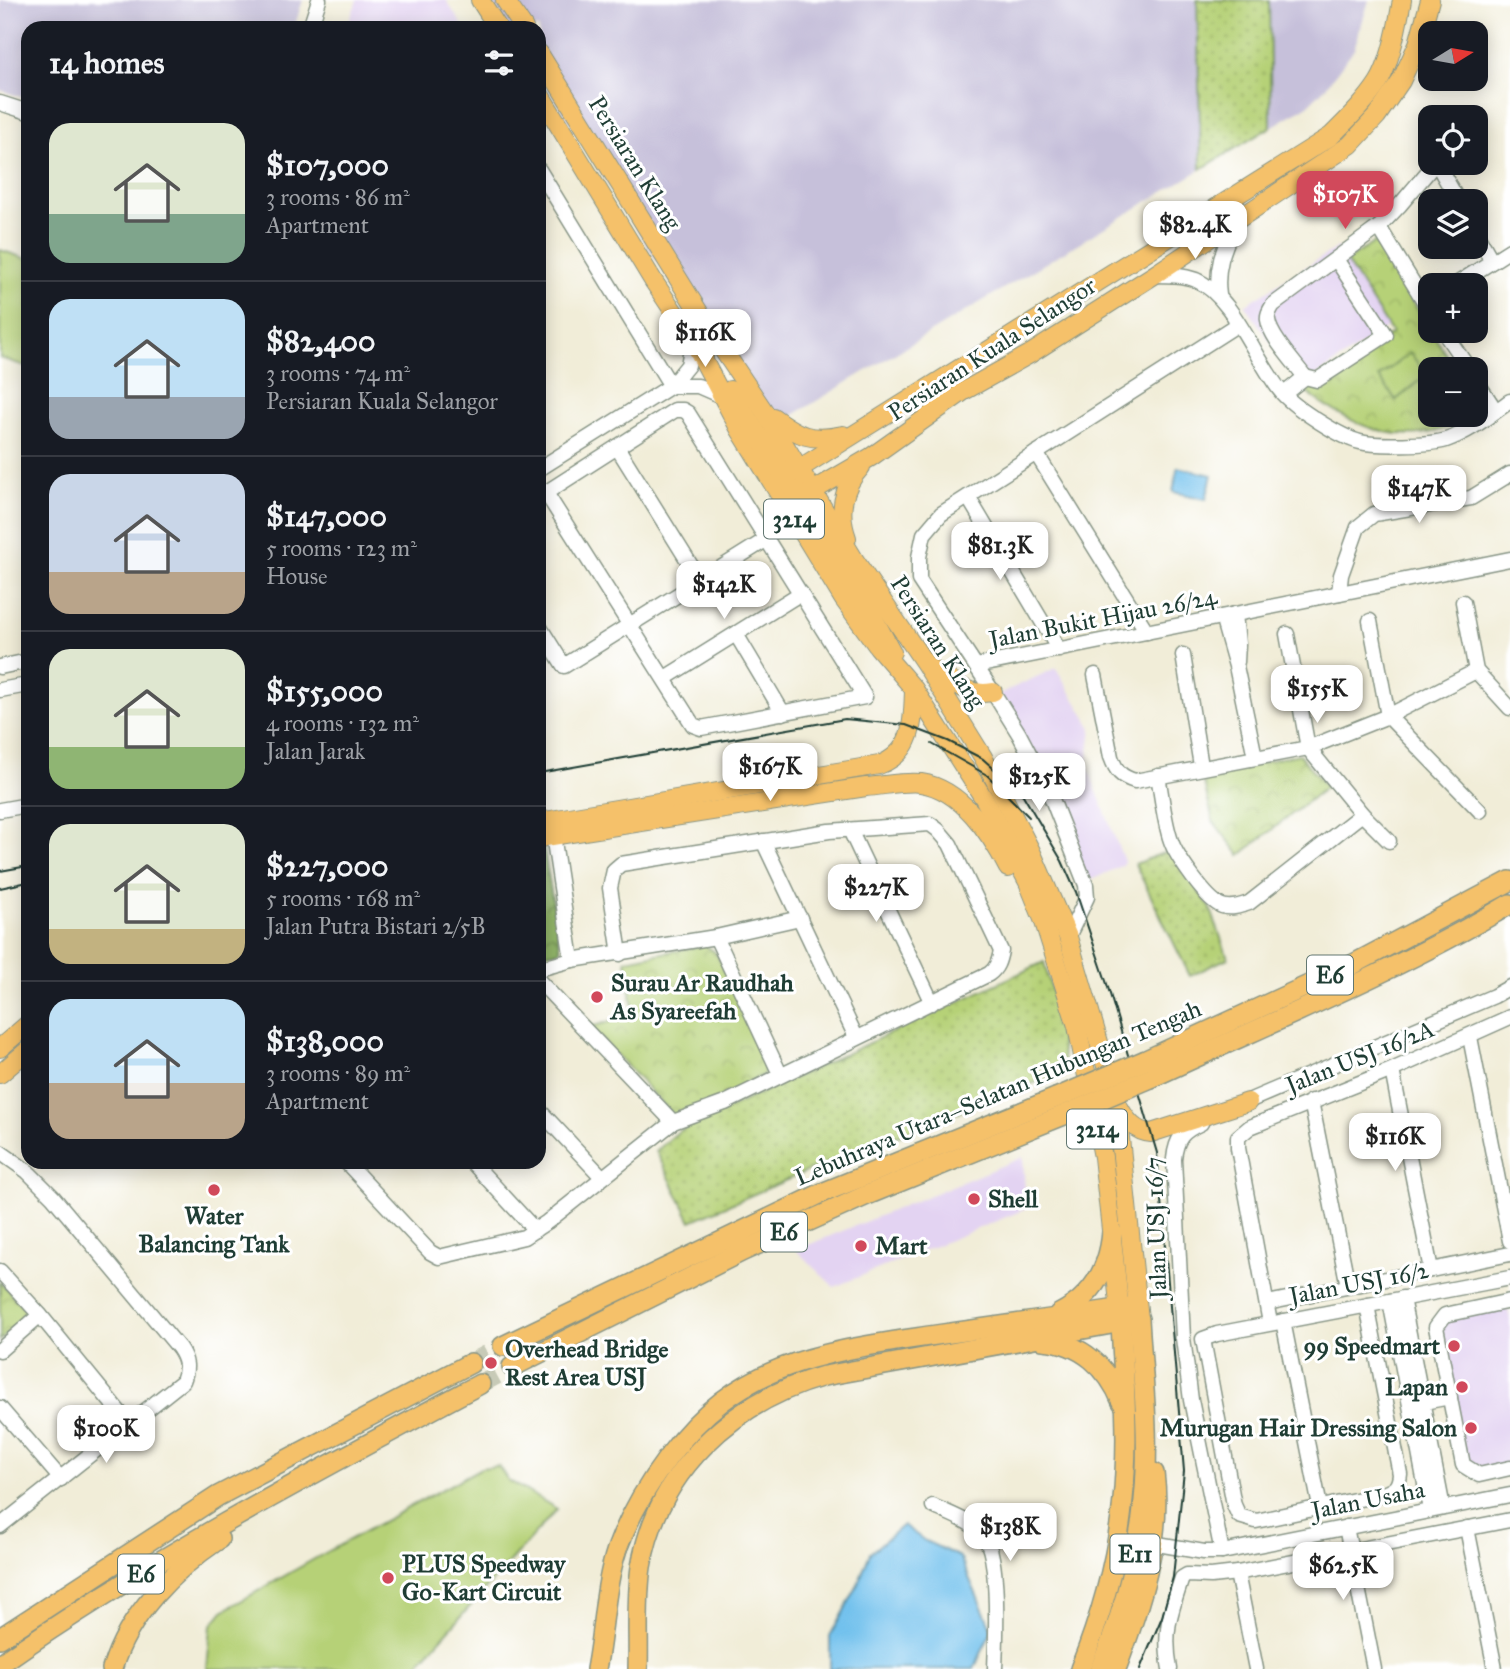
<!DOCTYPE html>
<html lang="en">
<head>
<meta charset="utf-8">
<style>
  body { margin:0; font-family:"IM FELL Great Primer",serif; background:#242831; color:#f1f3f6; height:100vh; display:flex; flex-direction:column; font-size:26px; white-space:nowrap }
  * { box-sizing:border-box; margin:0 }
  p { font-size:23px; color:#9ea1a6 }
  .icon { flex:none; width:38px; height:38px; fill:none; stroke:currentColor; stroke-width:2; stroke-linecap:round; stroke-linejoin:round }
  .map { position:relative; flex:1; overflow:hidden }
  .panel { position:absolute; left:21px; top:21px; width:525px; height:1148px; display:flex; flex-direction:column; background:#171b24; border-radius:21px; box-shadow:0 4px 18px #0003 }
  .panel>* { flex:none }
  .needle { width:46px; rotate:79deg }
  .tools { position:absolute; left:1418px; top:21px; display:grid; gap:14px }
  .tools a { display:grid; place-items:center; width:70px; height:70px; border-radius:14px; background:#171b24; box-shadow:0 4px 18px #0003; font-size:35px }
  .price { position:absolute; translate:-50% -60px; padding:0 16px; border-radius:14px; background:#fff; color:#222; font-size:23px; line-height:46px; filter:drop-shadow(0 2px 4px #0008) }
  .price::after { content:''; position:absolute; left:50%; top:42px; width:21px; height:16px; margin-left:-10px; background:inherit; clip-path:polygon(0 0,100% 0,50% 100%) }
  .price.current { background:#d1495b; color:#fff }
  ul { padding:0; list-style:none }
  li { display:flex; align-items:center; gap:21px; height:175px; padding:0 28px }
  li+li { border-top:2px solid #363941 }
  li span { display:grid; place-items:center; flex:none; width:196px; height:140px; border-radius:21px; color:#555 }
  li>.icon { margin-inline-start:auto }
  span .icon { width:84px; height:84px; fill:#fffc; stroke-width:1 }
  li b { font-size:30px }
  h2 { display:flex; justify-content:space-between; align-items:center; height:84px; padding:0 28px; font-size:30px }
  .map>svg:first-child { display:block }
</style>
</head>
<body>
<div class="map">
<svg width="1510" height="1669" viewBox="0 0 1510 1669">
  <defs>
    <pattern id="grass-dots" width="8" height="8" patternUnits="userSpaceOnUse" patternTransform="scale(1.75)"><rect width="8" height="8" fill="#b6d177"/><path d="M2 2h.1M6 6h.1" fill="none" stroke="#9cb468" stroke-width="1.8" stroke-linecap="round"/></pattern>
    <pattern id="forest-crowns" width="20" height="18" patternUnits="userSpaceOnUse" patternTransform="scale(1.75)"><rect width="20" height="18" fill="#90b368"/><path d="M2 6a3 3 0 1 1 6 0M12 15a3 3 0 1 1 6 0" fill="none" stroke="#759356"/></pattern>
    <pattern id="park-crowns" width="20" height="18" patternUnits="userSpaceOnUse" patternTransform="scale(1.75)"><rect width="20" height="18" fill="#b6d177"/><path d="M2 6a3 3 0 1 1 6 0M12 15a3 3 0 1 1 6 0" fill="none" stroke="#9cb468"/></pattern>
  </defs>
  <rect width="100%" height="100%" fill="#fff"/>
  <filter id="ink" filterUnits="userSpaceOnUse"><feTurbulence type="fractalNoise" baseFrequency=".0143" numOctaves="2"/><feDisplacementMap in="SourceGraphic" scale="14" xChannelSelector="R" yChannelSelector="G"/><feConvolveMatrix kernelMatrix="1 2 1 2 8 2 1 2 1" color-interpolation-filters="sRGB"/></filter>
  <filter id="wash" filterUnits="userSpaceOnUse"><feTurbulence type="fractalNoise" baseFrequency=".00686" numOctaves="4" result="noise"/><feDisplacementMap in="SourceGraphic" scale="28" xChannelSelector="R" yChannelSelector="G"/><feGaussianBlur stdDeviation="1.57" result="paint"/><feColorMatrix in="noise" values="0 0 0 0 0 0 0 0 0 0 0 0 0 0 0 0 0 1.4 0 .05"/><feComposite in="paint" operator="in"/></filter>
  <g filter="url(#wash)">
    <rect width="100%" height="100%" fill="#f1edd8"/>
    <!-- built -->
    <g fill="#e3d3f2">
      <polygon points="357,0 446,0 464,28 347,28"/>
      <polygon points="1338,247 1388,327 1301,386 1245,305"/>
      <polygon points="1056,668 1092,728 1087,766 1124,861 1123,865 1089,881 999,694"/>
      <polygon points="1023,1157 1026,1209 834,1287 796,1250"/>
      <polygon points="1507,1306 1510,1319 1510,1464 1481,1471 1466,1462 1439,1329 1447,1318"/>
    </g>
    <!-- industrial -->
    <g fill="#c6c0da">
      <polygon points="0,0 303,0 294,28 28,28 28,99 0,90"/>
      <polygon points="490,0 1369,0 1354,49 1325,88 1308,105 765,432 539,75 539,28 509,28"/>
    </g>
    <!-- grass -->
    <g fill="url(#grass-dots)" stroke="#6a8756" stroke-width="2">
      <polygon points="1197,0 1269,0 1271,127 1201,169"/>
      <polygon points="1171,850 1210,907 1228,958 1190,976 1135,864"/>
      <polygon points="1044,962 1056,1008 1065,1071 829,1162 691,1221 656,1151 679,1131"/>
    </g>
    <!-- forest -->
    <polygon fill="url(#forest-crowns)" stroke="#58784e" stroke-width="2" points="539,844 543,844 561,951 539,954"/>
    <!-- park -->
    <g fill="url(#park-crowns)" stroke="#6a8756" stroke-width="2">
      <path d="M1375,242L1455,369H1430V415H1474C1410,453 1359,431 1304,391L1392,333L1346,261Z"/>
      <polygon points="1299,754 1326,787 1240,855 1213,821 1202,775"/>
      <polygon points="705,945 716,953 767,1060 764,1074 723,1097 675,1117 590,1027 634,1015 626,960"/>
      <polygon points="0,1282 29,1313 0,1341"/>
    </g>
    <!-- garden -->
    <g fill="#b6d177" stroke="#6a8756" stroke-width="2">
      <polygon points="0,250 28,259 28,367 0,358"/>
      <polygon points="1410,353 1427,375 1396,400 1379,377"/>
      <polygon points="498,1466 508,1480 557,1509 414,1669 207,1669 211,1626 223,1611 316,1558 481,1468"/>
    </g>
    <!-- water -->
    <g fill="#72c1ed" stroke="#487f90" stroke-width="2">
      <polygon points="1178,467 1212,475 1206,499 1173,492"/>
      <polygon points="903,1525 925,1541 960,1557 992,1630 974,1669 830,1669 830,1636 857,1587 870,1553"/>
    </g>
  </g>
  <g filter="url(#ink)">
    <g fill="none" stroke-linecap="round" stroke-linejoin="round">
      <!-- highway-tunnel -->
      <g stroke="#c7cab7" stroke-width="19" stroke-dasharray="19 10" stroke-linecap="butt">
        <polyline points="471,1363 503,1346"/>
        <polyline points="480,1384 512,1367"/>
      </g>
      <!-- minor casing -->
      <g stroke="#889586" stroke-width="17">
        <g id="minor">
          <polyline points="310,28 319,0"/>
          <polyline points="0,103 28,112"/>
          <polyline points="539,170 671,386"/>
          <polyline points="1379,227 1430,311"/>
          <polyline points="1475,231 1492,261"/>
          <path d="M1154,275C1168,275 1183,275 1196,280C1234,296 1256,363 1283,394C1297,409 1340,437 1360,442C1376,446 1431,445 1446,440C1470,432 1490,415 1510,401"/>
          <polyline points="1455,285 1510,250"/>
          <path d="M1219,295C1215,266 1225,246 1236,220"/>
          <polyline points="1443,331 1469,369"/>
          <path d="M1305,377C1295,363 1270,337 1268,320C1267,314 1270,310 1273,305L1379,227L1399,206L1432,167L1436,166L1440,169L1458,201"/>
          <polyline points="1305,377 1317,380 1386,335 1336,259"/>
          <polyline points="1475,379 1496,411"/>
          <polyline points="671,386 698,386 721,396"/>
          <polyline points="1284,394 1305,377"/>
          <polyline points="617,447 700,580"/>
          <polyline points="1036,453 1147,632"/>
          <polyline points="539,469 671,386 688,365 691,349 690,337"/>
          <path d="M539,497C584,468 630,439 675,410H683L688,413L865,697L701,728L693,725L546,493"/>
          <polyline points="968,497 1059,650"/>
          <polyline points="1339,593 1341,575 1358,527 1374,514 1471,498 1510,474"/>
          <polyline points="1463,602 1476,671 1510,708"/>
          <polyline points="1235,614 1238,644 1237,662"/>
          <polyline points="1222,617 1236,666 1255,757"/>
          <polyline points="1370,621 1388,716 1480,811"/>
          <polyline points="539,626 564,666 767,539"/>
          <polyline points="736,634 783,713"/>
          <polyline points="1287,634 1308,748 1362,814 1389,841"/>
          <polyline points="1183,655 1201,766"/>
          <polyline points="976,666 1510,559"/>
          <polyline points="0,667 28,661"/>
          <path d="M1095,675L1111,757C1116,771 1121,777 1135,781L1308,748L1388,716L1476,671"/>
          <polyline points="665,678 801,593"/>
          <polyline points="0,690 28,685"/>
          <path d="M1158,776C1162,797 1164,821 1171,841C1176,856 1207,901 1222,906C1231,909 1240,906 1249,903L1362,814"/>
          <polyline points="0,810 28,805"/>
          <polyline points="552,828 572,960"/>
          <polyline points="850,830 932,1003"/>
          <polyline points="763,841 856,1037"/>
          <polyline points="716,937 780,1074"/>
          <polyline points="1068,937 1087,897 1086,885 1048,789 1019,734 993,692 919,580 919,557 924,534 941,514 1238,324"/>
          <polyline points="539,969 572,960 716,937 800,918"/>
          <polyline points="539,981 673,1122"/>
          <polyline points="1470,1037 1510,1241"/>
          <polyline points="1392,1070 1431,1270"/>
          <polyline points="1311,1101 1348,1286"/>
          <polyline points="1239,1105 1494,996 1510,987"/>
          <polyline points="539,1110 602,1177"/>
          <path d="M1201,1123C1183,1131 1176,1138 1174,1159L1183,1338L1191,1400L1222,1552"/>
          <path d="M0,1152L27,1171L53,1197L179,1348C187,1360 188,1368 183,1381L0,1526"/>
          <path d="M346,1162L430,1252L439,1257L524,1237L547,1222L673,1122L725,1103L989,974C997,968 999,961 1001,951L950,844L938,830L930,824L829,831L621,864L614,870L610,888L620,954"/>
          <polyline points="472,1162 535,1230"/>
          <polyline points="0,1271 40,1315 129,1424"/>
          <polyline points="1402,1298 1443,1508"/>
          <polyline points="1390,1301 1430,1510"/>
          <polyline points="1510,1301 1445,1315 1436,1327 1463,1465 1479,1475 1510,1468"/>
          <polyline points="1267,1303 1510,1254"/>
          <path d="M1367,1305L1400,1474C1399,1487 1394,1490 1383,1494L1256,1521L1239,1516L1234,1505L1203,1339L1217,1334L1510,1278"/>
          <polyline points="1283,1321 1320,1507"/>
          <polyline points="1270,1323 1238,1148 1238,1137 1250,1127 1392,1070 1510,1017"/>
          <polyline points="0,1350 40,1315"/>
          <polyline points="1413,1404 1450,1397"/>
          <polyline points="0,1408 61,1479"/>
          <path d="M933,1506C951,1515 973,1521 985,1538C1000,1559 996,1641 995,1669"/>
          <polyline points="1346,1527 1374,1669"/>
          <polyline points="1467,1528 1495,1669"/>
          <polyline points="1152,1543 1204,1552 1222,1552 1510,1495"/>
          <polyline points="1237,1573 1256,1669"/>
          <path d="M1170,1669C1163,1631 1170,1614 1182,1578L1187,1575L1211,1576L1237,1573L1510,1520"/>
        </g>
      </g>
      <!-- major casing -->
      <g stroke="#889586" stroke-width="20">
        <g id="major">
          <polyline points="480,0 498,28"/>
          <polyline points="505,0 524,28"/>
          <polyline points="539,53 713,335 764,411 854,559 926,665 983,757 1031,851 1068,937 1116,1100 1139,1319"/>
          <polyline points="539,93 654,282 704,357"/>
          <polyline points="698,350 740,430 844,600 878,647 914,689 985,800 1028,882 1043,919 1077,1026 1103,1157 1121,1321"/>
          <polyline points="730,390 874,619 892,652"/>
          <path d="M773,417C799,436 810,442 843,435"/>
          <path d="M786,477L1331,136C1348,119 1365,103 1378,83C1391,63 1398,24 1402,0"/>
          <polyline points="799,499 871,457 964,391 1030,354 1154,275 1350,145 1377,116 1401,81 1418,44 1430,0"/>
          <path d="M847,538C838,513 842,487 861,467"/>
          <path d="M932,669C953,681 967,697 993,692"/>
          <path d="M539,822L879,765C914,752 913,721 914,689"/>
          <path d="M539,838L866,787C883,786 904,781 921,783C961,789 991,834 1008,868"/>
          <polyline points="0,1048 28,1024"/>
          <polyline points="0,1074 28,1050"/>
          <path d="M1119,1107C1126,1120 1135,1132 1151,1133L1248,1102"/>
        </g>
      </g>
      <!-- highway casing -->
      <g stroke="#889586" stroke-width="22">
        <g id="highway">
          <polyline points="1146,1060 1350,966 1510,881"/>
          <path d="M1151,1078C1269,1023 1398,971 1510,904"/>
          <path d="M1059,1314C1093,1297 1109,1268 1112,1232"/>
          <path d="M1043,1340C1082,1343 1108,1368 1122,1402"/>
          <polyline points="503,1346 822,1193 1056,1098"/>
          <polyline points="512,1367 743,1251 867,1195 1064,1115"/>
          <polyline points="0,1638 218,1496 471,1363"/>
          <path d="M0,1664C152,1558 317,1471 480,1384"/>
          <path d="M112,1669C128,1615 173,1570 219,1539"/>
          <path d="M596,1669C604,1629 604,1588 617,1549C629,1516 648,1484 669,1456C740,1360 825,1352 936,1335C1001,1326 1066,1317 1130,1307"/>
          <path d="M638,1669C639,1635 636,1601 641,1567C657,1470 734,1401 824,1376L1139,1319C1142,1369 1148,1420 1146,1470C1144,1536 1126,1608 1100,1669"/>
          <path d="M1080,1669C1105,1607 1122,1539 1125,1472C1128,1422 1123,1372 1121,1322"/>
          <path d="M1116,1669C1139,1608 1163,1538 1154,1473"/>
        </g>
      </g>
      <!-- minor -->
      <use href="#minor" stroke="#fff" stroke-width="14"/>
      <!-- major -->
      <use href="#major" stroke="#f5c16b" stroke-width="18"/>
      <!-- highway -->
      <use href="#highway" stroke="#f5c16b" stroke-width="19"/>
      <!-- tram -->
      <g stroke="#1f3d34" stroke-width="2">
        <polyline points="932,744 987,775 1029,817"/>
        <polyline points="539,773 845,719 906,725 948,741 983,759 1023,795 1062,861 1076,892 1107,984 1157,1153 1184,1471 1173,1577 1162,1617 1140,1669"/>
        <polyline points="0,871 28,866"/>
        <polyline points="0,888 28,882"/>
      </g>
      <!-- highway-bridge casing -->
      <g stroke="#889586" stroke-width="22" stroke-linecap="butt">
        <g id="highway-bridge">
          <polyline points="1056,1098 1146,1060"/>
          <polyline points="1064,1115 1151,1078"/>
        </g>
      </g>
      <!-- highway-bridge -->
      <use href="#highway-bridge" stroke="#f5c16b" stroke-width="19"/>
    </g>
  </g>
  <!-- markers -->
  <g fill="#d1495b" stroke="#fff" stroke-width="2.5">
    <circle cx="597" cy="997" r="7"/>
    <circle cx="214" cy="1190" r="7"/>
    <circle cx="974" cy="1199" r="7"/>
    <circle cx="861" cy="1246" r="7"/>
    <circle cx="1454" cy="1346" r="7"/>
    <circle cx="491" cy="1363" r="7"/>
    <circle cx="1462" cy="1387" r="7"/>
    <circle cx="1471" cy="1428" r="7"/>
    <circle cx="388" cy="1578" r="7"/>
  </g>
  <g text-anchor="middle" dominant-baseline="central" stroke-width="6" stroke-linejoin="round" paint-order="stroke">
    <!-- shield labels -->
    <g fill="#fff" stroke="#627771" stroke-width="2">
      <rect x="764" y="499.5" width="60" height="39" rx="5"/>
      <rect x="1307" y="955.5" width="46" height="39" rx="5"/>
      <rect x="1067" y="1109.5" width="60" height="39" rx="5"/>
      <rect x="761" y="1212.5" width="46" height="39" rx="5"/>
      <rect x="1110.5" y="1534.5" width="49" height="39" rx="5"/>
      <rect x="118" y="1554.5" width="46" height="39" rx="5"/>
    </g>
    <g font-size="23" font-weight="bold" fill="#1f3d34">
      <text x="794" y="519">3214</text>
      <text x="1330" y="975">E6</text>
      <text x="1097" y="1129">3214</text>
      <text x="784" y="1232">E6</text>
      <text x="1135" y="1554">E11</text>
      <text x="141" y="1574">E6</text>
    </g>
    <!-- street labels -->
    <g font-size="24" fill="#1f3d34" stroke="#fff">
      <text transform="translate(635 163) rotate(58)">Persiaran Klang</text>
      <text transform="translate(992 349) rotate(-33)">Persiaran Kuala Selangor</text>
      <text transform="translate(1103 618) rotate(-11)">Jalan Bukit Hijau 26/24</text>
      <text transform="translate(938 642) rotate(57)">Persiaran Klang</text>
      <text transform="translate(1360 1057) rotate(-22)">Jalan USJ 16/2A</text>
      <text transform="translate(998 1093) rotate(-23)">Lebuhraya Utara–Selatan Hubungan Tengah</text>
      <text transform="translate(1156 1228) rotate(-92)">Jalan USJ 16/7</text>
      <text transform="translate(1359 1283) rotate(-11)">Jalan USJ 16/2</text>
      <text transform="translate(1368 1500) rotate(-11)">Jalan Usaha</text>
    </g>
    <!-- poi labels -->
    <g font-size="24" font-weight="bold" fill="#1f3d34" stroke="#fff" text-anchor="start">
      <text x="611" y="983">Surau Ar Raudhah<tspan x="611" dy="28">As Syareefah</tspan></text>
      <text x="988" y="1199">Shell</text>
      <text x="214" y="1216" text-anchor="middle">Water<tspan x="214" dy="28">Balancing Tank</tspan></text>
      <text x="875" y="1246">Mart</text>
      <text x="1440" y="1346" text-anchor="end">99 Speedmart</text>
      <text x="505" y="1349">Overhead Bridge<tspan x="505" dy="28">Rest Area USJ</tspan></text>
      <text x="1448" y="1387" text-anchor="end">Lapan</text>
      <text x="1457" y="1428" text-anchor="end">Murugan Hair Dressing Salon</text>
      <text x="402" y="1564">PLUS Speedway<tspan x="402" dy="28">Go-Kart Circuit</tspan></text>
    </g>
  </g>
</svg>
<div class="tools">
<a><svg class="needle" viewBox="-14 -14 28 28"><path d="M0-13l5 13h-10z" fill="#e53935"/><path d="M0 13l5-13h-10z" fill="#9ea1a6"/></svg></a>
<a><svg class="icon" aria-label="locate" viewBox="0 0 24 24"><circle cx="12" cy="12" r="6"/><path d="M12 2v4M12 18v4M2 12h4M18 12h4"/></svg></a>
<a><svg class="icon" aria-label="layers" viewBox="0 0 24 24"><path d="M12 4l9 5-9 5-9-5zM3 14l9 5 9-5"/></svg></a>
<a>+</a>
<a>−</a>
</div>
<b class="price current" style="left:1345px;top:231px">$107K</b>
<b class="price" style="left:1195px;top:261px">$82.4K</b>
<b class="price" style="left:705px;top:369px">$116K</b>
<b class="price" style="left:1419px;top:525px">$147K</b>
<b class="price" style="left:1000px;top:582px">$81.3K</b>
<b class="price" style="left:724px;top:621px">$142K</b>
<b class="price" style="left:1317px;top:725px">$155K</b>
<b class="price" style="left:770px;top:803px">$167K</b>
<b class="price" style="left:1039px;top:813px">$125K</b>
<b class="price" style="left:876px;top:924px">$227K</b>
<b class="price" style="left:1395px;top:1173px">$116K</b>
<b class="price" style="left:106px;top:1465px">$100K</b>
<b class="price" style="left:1010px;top:1563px">$138K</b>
<b class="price" style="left:1343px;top:1602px">$62.5K</b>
<section class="panel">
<h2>14 homes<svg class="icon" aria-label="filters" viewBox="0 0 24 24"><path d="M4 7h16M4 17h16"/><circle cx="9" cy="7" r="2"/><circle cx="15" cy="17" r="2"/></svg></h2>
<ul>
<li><span style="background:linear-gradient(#dfe7d0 65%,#7fa58c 0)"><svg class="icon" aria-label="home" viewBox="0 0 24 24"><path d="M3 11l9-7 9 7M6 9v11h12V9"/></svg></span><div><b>$107,000</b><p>3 rooms · 86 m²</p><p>Apartment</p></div></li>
<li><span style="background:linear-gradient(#bfe0f5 70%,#9aa5b1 0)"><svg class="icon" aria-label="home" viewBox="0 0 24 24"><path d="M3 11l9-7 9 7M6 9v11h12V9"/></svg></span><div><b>$82,400</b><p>3 rooms · 74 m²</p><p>Persiaran Kuala Selangor</p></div></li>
<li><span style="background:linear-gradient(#c9d6e8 70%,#b9a48a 0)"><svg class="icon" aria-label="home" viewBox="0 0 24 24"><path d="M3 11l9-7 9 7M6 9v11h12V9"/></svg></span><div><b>$147,000</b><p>5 rooms · 123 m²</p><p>House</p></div></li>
<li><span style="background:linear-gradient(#dfe7d0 70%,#8fb573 0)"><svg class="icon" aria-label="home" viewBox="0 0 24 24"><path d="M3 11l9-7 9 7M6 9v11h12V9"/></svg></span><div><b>$155,000</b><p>4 rooms · 132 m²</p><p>Jalan Jarak</p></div></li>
<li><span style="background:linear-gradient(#dfe7d0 75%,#c2b280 0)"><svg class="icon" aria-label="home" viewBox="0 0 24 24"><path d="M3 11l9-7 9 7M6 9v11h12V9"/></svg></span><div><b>$227,000</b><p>5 rooms · 168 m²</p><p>Jalan Putra Bistari 2/5B</p></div></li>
<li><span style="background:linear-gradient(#bfe0f5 60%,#b9a48a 0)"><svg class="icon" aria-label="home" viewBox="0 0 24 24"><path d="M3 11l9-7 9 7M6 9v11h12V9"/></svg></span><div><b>$138,000</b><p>3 rooms · 89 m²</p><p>Apartment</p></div></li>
</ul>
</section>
</div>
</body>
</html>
